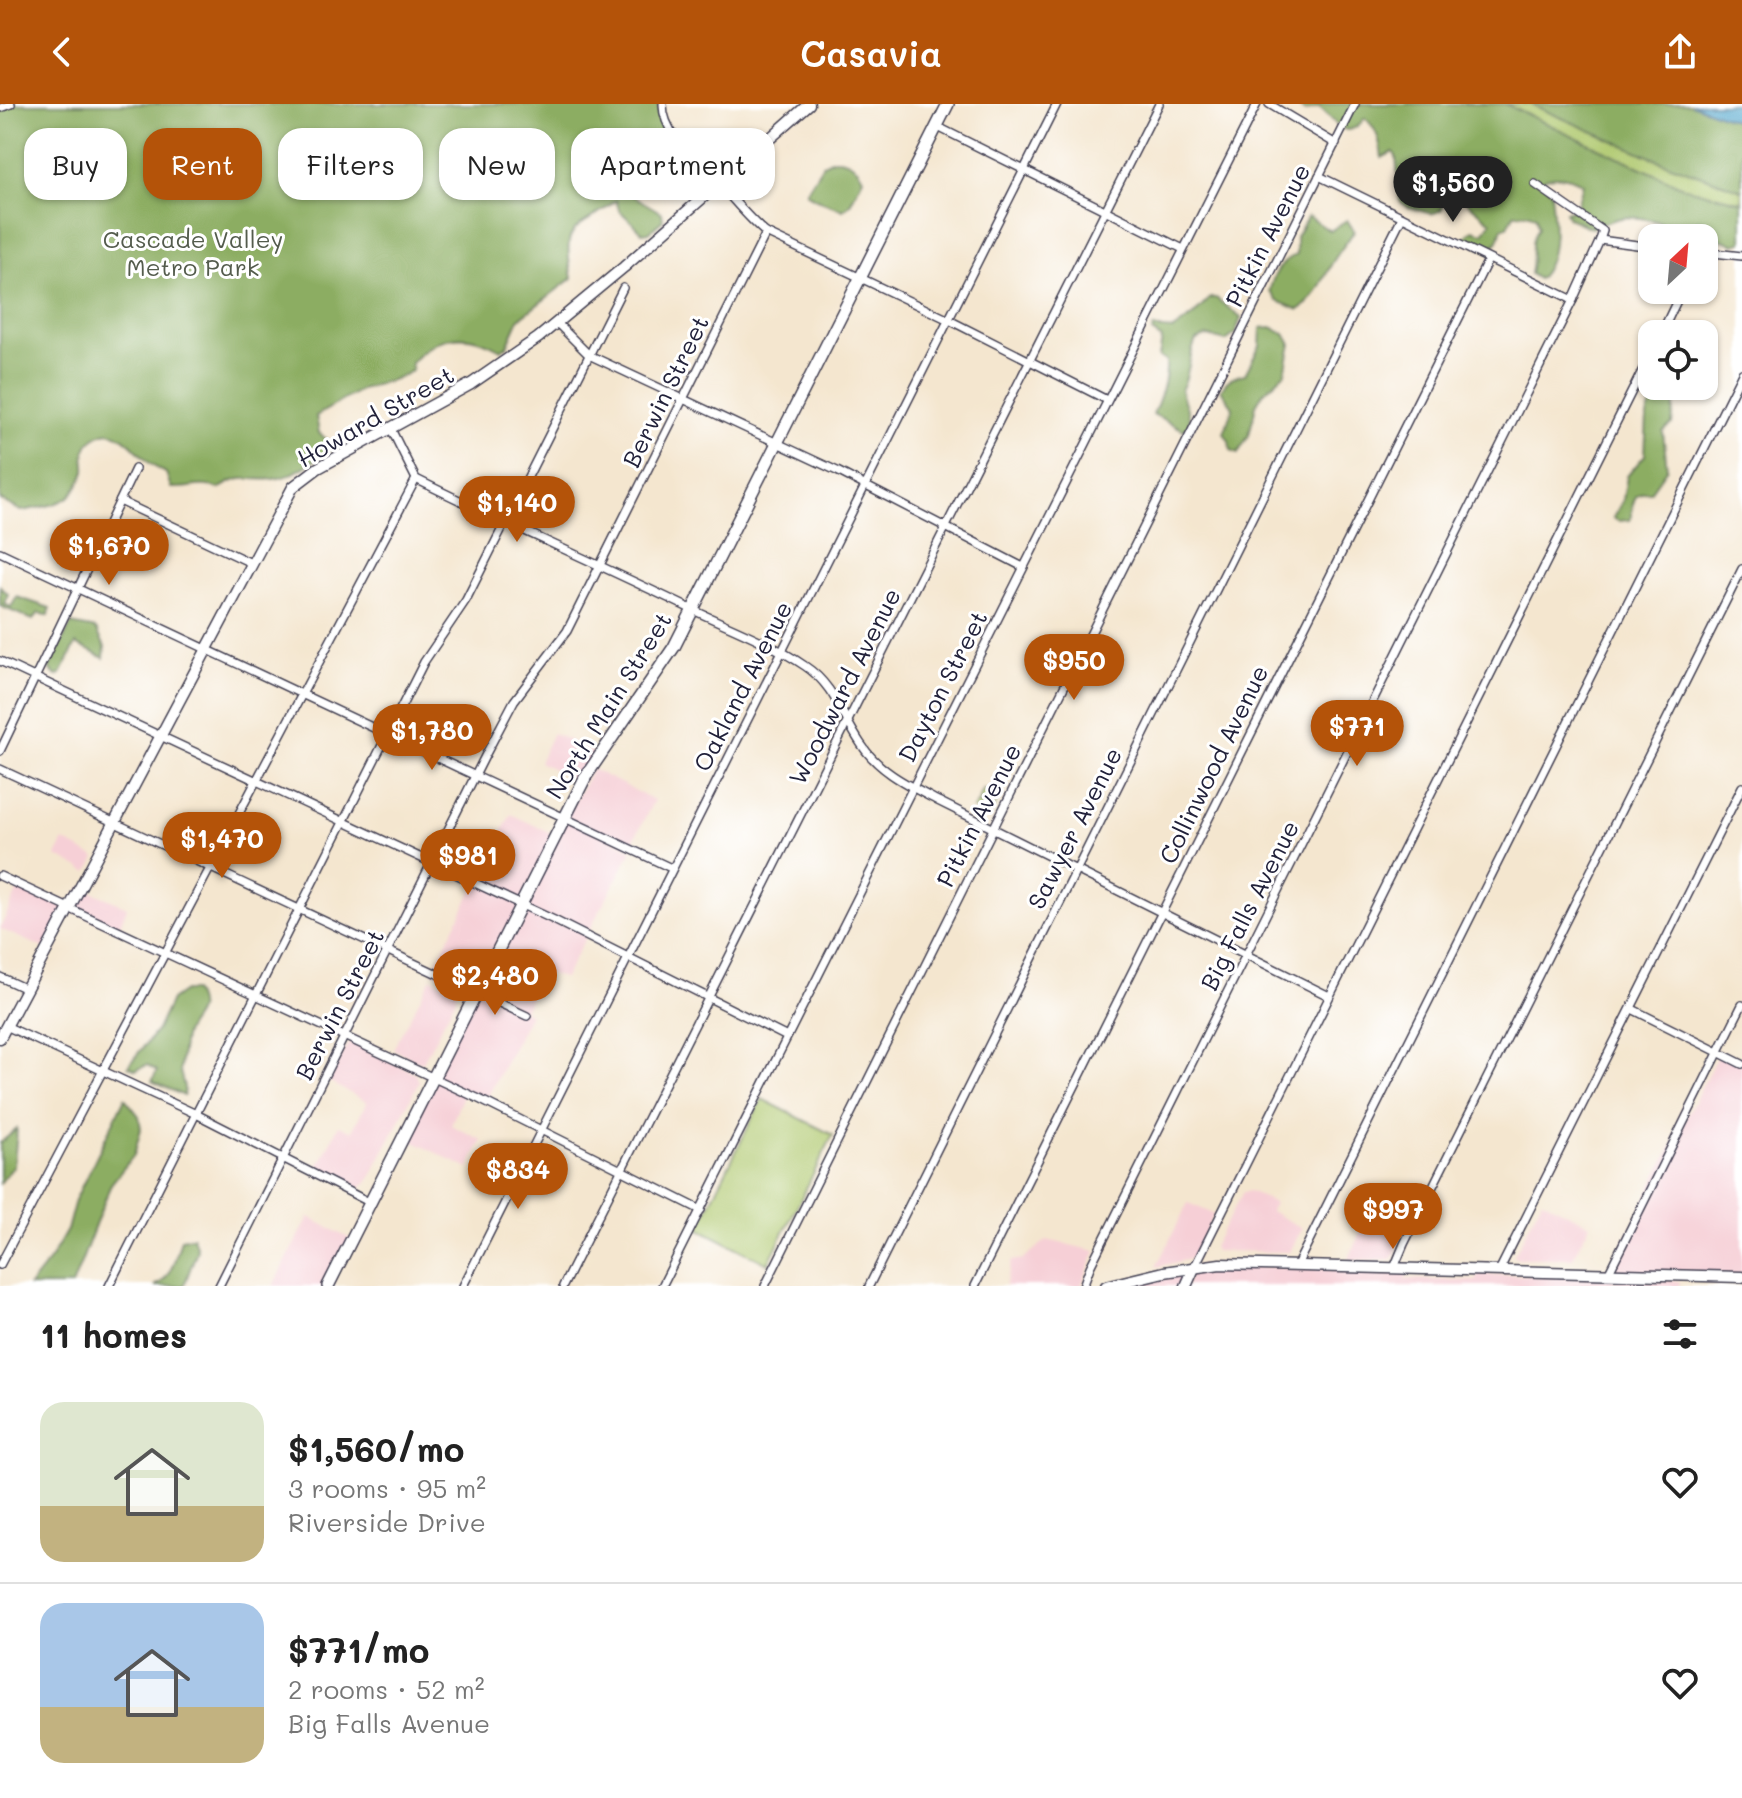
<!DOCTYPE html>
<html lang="en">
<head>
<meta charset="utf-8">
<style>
  body { margin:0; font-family:Mali,sans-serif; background:#f6f6f6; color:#222; height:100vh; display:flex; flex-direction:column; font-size:30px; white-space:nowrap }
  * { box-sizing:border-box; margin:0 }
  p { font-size:26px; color:#767676 }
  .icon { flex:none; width:44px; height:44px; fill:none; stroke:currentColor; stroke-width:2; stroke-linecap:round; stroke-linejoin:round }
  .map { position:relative; height:1182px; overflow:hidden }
  .panel { display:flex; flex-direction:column; background:#fff; flex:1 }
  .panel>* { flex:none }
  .top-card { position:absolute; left:24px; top:24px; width:800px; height:72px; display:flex; gap:16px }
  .needle { width:52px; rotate:26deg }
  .controls { position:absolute; left:1638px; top:120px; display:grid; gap:16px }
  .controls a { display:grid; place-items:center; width:80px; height:80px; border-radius:16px; background:#fff; box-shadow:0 2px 6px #0004; font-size:40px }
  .price { position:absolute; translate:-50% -68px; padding:0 18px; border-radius:28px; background:#b45309; color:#fff; font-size:26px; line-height:52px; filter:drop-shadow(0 2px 4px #0008) }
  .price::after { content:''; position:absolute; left:50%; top:48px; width:24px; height:18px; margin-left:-12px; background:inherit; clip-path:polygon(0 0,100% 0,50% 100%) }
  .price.active { background:#222; color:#fff }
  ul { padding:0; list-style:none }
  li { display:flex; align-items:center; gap:24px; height:200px; padding:0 40px }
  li+li { border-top:2px solid #e0e0e0 }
  li span { display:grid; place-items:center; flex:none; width:224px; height:160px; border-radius:24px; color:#555 }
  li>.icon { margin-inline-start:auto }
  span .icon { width:96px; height:96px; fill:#fffc; stroke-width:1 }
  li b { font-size:34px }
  h2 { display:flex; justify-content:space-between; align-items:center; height:96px; padding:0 40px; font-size:34px }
  .chip { padding:0 28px; border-radius:24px; background:#fff; box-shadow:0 2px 6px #0004; font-size:28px; line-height:72px }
  .chip.active { background:#b45309; color:#fff }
  header { display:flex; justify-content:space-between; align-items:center; height:104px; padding:0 40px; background:#b45309; color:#fff; font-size:36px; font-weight:600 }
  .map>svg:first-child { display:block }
</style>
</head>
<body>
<header><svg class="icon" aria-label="back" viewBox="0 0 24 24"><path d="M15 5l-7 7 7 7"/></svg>Casavia<svg class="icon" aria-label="share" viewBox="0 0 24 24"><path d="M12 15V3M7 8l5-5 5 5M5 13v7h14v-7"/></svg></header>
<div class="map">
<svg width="1742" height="1182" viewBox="0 0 1742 1182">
  <rect width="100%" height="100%" fill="#fff"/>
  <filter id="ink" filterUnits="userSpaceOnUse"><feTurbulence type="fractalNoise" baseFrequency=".0125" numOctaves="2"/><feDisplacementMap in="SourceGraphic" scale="16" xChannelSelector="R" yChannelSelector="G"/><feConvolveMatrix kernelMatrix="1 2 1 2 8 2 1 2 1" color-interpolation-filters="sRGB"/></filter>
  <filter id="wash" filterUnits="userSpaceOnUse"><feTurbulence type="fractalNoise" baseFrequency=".006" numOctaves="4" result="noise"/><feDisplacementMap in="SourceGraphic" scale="32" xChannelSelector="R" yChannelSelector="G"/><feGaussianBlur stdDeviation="1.8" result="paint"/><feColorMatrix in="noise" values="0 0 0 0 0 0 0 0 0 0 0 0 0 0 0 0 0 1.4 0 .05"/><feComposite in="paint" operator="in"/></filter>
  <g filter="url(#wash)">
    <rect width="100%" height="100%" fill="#f4e6cf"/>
    <!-- built -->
    <g fill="#f6cfd6">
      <polygon points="553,629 598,651 582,679 539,658"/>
      <polygon points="592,665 654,696 630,743 566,713"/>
      <polygon points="511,710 555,731 564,713 632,746 564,874 543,868 524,906 530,910 485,998 464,989 451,1021 482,1036 469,1065 404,1033 476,887 432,867"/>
      <polygon points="64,737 96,754 88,768 56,752"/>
      <polygon points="20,781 69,804 81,783 127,803 118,827 69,805 48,846 0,825"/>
      <polygon points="431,874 457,887 455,896 423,958 419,958 393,945"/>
      <polygon points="349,938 416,969 419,978 369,1076 359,1085 318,1063 339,1021 352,1027 367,998 327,977"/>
      <polygon points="1719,948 1742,960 1742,1173 1608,1170"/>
      <polygon points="1250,1087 1274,1099 1270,1107 1302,1124 1290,1148 1215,1147 1213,1143 1243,1088"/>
      <polygon points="1542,1096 1590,1120 1573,1154 1517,1154 1514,1151"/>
      <polygon points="1188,1099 1214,1110 1194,1154 1156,1163"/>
      <polygon points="1372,1103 1409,1120 1392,1155 1348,1156"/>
      <polygon points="309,1113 352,1136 328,1182 273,1182"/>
      <polygon points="1047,1136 1096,1147 1081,1182 1005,1182 1012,1157 1023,1155"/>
      <polygon points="1195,1162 1411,1165 1405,1175 1476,1177 1479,1170 1613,1173 1613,1179 1618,1175 1680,1177 1679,1182 1186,1182"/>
      <polygon points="1192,1164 1183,1182 1144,1182 1145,1175"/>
    </g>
    <!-- green -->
    <g fill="#b0c96f" stroke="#697655" stroke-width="2">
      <polygon points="1450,0 1742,0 1742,113"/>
      <polygon points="984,685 999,694 989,713 973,705 978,698 982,700 983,705 985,699 979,694"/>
      <polygon points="762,995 833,1031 768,1160 698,1124"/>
    </g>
    <!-- forest -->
    <g fill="#8cad62" stroke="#57684e" stroke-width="2">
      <path d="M0,0H658L660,19L672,39C662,57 654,74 630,73V90L662,109L663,116L649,128L643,129L619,106L616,96C578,129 560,115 572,174L519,215L507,242L501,246C467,226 437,229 411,259L412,267L398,274L362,285L316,312L319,329L330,338V348C310,357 295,373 273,375C246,378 245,368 219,385C202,378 189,385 171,384L166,369C143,360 138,341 118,331C104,323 90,334 85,348C83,354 86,360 85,367C83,374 74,389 69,393C55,402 37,404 21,407L0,396Z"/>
      <path d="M1295,0H1505L1683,83L1742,98V138L1734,140L1708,131L1704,116C1692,118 1685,122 1682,134H1664L1660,118C1629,110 1620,112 1591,124L1568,114L1565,108L1576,104L1583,80C1570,72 1555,69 1541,76L1551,88C1554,115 1559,155 1538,175L1530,170C1534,153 1528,138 1538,123L1536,112L1526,109L1514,110L1508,122L1502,124L1498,137L1489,148L1464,134L1473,126L1483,129L1491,118L1458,91L1445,96L1441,106L1432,110L1408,103L1400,97L1396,52L1393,48L1382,54C1380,38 1377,24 1365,14C1344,41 1336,16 1319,3L1305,8Z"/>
      <polygon points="1530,0 1691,0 1742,19 1742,86 1662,58"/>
      <path d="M833,55C847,54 857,61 863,74L850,100L843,106C831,100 814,97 806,88L823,60Z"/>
      <path d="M1308,112L1330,127L1347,116L1354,127C1346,140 1335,152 1329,165C1320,181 1315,196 1299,206L1277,197L1270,187C1272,172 1282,156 1296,151V133Z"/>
      <path d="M1210,194H1216L1241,214L1235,230L1226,237L1206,232L1196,236C1188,253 1190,271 1181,286C1184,301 1189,304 1190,320L1184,326L1153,310C1161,292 1167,277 1166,257L1159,253L1162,235L1152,228L1153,224L1173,226L1193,212Z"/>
      <path d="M1271,223L1285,230L1291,240L1285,269L1263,289L1256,301L1249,331L1238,349L1231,346L1229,337L1224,329L1233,303L1221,286C1227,275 1233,272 1245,270L1260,242L1261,224Z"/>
      <path d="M1704,259L1709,274L1700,293L1675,297L1672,320L1663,328L1667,364L1650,388C1630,387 1634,402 1630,416L1618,417L1613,414L1623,396L1627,372L1645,351L1647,312L1651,301L1675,282H1704Z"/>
      <polygon points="0,482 8,490 4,500 11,503 17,493 50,504 49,512 39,509 33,516 0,502"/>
      <polygon points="71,520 96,525 105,543 104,554 76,540 61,570 56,572 49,564"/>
      <path d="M184,887H193C208,913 187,914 184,934C183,938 180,964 180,966C181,976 186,981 184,992L152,977L157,967L147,961L136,966L128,962L157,926L171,896Z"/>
      <polygon points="125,994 139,1012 141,1025 134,1051 111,1080 72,1182 29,1182 51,1154 67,1126 75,1096"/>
      <polygon points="17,1025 14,1061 0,1079 0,1039"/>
      <path d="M193,1133L197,1146L184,1182H155C172,1174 176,1152 181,1135Z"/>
    </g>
    <!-- water -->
    <polygon fill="#4fa5cb" stroke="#386483" stroke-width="2" points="1691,0 1742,0 1742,19"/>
  </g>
  <g filter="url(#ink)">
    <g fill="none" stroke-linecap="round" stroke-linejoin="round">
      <!-- street casing -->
      <g stroke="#423f51" stroke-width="10">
        <g id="street">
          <path d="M663,0C663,33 699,57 719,80C735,97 748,114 766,129L949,216L1107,296"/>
          <polyline points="1269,0 1336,40"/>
          <polyline points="0,4 11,0"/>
          <polyline points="936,22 1183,145"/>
          <polyline points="1319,72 1573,196"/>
          <polyline points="1600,136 1652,143"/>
          <polyline points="1704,148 1742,152"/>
          <polyline points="557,219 589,251 837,367 1023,463"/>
          <polyline points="1661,230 1682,186"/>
          <path d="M391,325L416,375C506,420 599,460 691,505C729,523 770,538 805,562C834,581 842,612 861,640C879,668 910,682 938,697L1329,892"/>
          <polyline points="120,397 251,459"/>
          <polyline points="0,448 671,764"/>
          <polyline points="0,557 554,816 787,933"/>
          <polyline points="0,647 135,365"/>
          <polyline points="0,665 527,912"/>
          <polyline points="0,772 477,994 701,1106"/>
          <polyline points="0,873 26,885"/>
          <polyline points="1632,905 1742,960"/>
          <polyline points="6,922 196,1010 371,1099"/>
          <polyline points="0,1161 416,375"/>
          <polyline points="1297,1161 1742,269"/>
          <polyline points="1195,1162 1652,247"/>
          <polyline points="1394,1164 1404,1140 1742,465"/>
          <polyline points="1499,1167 1742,683"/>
          <polyline points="1608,1170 1742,901"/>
          <polyline points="109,1182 424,558 466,496 623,184"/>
          <polyline points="219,1182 487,648 514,597 567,527 766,129"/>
          <polyline points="463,1182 1057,0"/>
          <polyline points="563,1182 1159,0"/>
          <polyline points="662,1182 1257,0"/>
          <polyline points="765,1182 1355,0"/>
          <polyline points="869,1182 1402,113"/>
          <polyline points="975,1182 1488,156"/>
          <polyline points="1083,1182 1090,1163 1573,196 1600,136 1603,127 1535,80"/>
        </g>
      </g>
      <!-- secondary casing -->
      <g stroke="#423f51" stroke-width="13">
        <g id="secondary">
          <polyline points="0,934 293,383 318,364 471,280 538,234 624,163 809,0"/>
          <polyline points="1106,1182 1164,1168 1220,1160 1742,1173"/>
          <polyline points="1186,1182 1195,1162"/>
        </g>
      </g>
      <!-- primary casing -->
      <g stroke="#423f51" stroke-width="14">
        <polyline id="primary" points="328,1182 586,672 674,543 948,0"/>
      </g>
      <!-- street -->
      <use href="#street" stroke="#fff" stroke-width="7"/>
      <!-- secondary -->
      <use href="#secondary" stroke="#fff" stroke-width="10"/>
      <!-- primary -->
      <use href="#primary" stroke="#fff" stroke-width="11"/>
    </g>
  </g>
  <g text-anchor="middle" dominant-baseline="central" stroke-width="6" stroke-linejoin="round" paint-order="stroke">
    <!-- street labels -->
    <g font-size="24" fill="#22223b" stroke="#fff">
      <text transform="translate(1267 131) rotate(-63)">Pitkin Avenue</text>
      <text transform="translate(665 287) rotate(-64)">Berwin Street</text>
      <text transform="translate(375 312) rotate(-30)">Howard Street</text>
      <text transform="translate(742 582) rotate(-63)">Oakland Avenue</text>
      <text transform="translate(844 582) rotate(-63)">Woodward Avenue</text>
      <text transform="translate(942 582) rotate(-63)">Dayton Street</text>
      <text transform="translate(608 601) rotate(-58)">North Main Street</text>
      <text transform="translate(1213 660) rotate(-64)">Collinwood Avenue</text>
      <text transform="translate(978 711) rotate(-63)">Pitkin Avenue</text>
      <text transform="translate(1074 724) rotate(-63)">Sawyer Avenue</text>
      <text transform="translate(1249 801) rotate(-63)">Big Falls Avenue</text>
      <text transform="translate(339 900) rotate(-63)">Berwin Street</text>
    </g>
    <!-- park labels -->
    <g font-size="24" fill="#545c4d" stroke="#fff">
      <text x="193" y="134">Cascade Valley<tspan x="193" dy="28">Metro Park</tspan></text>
    </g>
  </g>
</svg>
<div class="controls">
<a><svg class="needle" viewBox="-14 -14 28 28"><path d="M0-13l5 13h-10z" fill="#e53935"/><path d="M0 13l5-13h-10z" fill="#767676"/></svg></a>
<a><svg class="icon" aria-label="locate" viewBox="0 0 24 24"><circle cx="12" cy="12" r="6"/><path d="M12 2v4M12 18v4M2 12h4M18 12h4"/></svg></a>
</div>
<b class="price active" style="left:1453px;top:120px">$1,560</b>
<b class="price" style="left:517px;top:440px">$1,140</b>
<b class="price" style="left:109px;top:483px">$1,670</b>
<b class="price" style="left:1074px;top:598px">$950</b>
<b class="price" style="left:1357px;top:664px">$771</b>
<b class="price" style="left:432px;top:668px">$1,780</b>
<b class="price" style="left:222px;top:776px">$1,470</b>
<b class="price" style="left:468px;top:793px">$981</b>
<b class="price" style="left:495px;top:913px">$2,480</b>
<b class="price" style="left:518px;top:1107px">$834</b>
<b class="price" style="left:1393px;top:1147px">$997</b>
<div class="top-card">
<a class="chip">Buy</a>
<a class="chip active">Rent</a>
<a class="chip">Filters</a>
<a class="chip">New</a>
<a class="chip">Apartment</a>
</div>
</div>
<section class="panel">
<h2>11 homes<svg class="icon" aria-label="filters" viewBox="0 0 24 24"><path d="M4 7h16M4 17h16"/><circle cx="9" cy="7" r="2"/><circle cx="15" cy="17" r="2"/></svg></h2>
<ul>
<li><span style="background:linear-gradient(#dfe7d0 65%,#c2b280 0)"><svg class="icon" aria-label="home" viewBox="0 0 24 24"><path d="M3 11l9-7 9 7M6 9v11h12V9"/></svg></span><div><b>$1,560/mo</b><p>3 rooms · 95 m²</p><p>Riverside Drive</p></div><svg class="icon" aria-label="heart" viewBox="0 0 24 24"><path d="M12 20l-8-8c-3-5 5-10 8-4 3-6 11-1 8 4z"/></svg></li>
<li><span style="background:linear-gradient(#a9c7e8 65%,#c2b280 0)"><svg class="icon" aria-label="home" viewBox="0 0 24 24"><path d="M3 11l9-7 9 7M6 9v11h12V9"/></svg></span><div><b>$771/mo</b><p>2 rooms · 52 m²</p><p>Big Falls Avenue</p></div><svg class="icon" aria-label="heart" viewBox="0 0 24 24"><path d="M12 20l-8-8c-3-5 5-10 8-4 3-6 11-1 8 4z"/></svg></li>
</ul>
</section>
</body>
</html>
